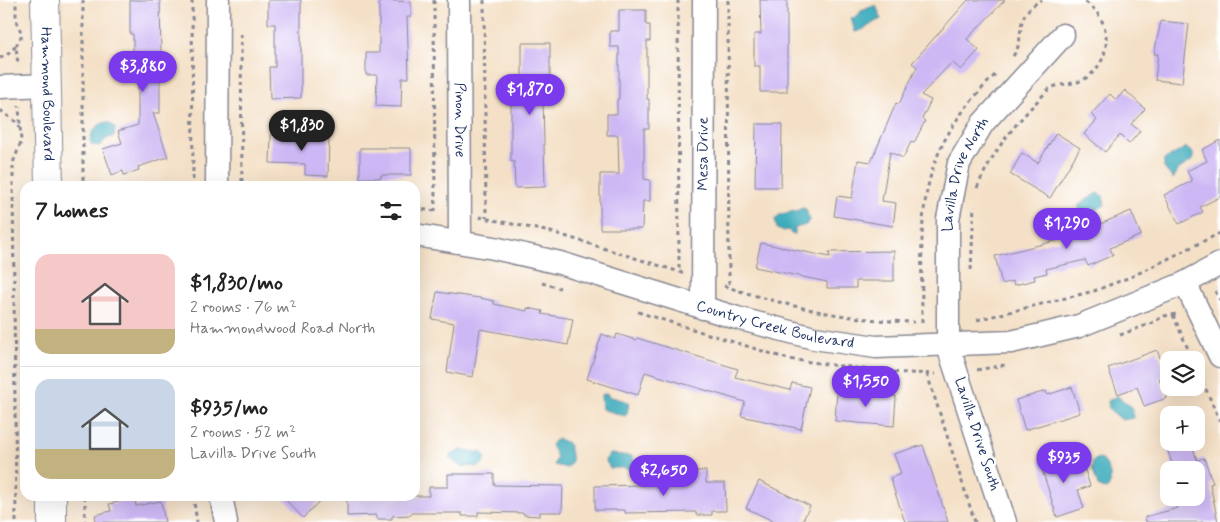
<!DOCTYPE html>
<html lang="en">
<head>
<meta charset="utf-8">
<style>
  body { margin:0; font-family:Mynerve,sans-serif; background:#f6f6f6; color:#222; height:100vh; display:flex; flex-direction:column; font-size:19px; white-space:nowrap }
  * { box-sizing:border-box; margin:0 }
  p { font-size:16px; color:#767676 }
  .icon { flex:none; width:28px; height:28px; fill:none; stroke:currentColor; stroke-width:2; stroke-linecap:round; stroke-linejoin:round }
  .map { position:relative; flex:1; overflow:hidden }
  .panel { position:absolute; left:20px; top:181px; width:400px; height:320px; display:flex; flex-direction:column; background:#fff; border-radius:15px; box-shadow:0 5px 20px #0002 }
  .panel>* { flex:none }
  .buttons { position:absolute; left:1160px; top:351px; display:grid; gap:10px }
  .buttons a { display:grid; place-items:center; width:45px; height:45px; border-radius:10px; background:#fff; box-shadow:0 5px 20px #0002; font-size:25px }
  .price { position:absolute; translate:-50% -42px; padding:0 11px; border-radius:18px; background:#7c3aed; color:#fff; font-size:16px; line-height:32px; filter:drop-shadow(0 1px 2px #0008) }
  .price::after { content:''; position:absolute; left:50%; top:30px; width:15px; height:11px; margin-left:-8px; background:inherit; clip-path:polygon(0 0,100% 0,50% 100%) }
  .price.selected { background:#222; color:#fff }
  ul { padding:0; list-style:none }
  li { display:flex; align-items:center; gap:15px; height:125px; padding:0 15px }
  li+li { border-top:1px solid #e0e0e0 }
  li span { display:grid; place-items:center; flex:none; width:140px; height:100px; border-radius:15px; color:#555 }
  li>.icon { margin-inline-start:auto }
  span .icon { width:60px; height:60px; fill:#fffc; stroke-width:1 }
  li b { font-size:21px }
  h2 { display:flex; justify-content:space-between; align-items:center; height:60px; padding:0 15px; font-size:21px }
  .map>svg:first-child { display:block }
</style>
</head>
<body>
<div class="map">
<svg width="1220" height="522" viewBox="0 0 1220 522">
  <rect width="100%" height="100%" fill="#fff"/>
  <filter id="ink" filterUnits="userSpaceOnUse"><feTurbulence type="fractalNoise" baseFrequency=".02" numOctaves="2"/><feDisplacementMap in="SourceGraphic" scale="10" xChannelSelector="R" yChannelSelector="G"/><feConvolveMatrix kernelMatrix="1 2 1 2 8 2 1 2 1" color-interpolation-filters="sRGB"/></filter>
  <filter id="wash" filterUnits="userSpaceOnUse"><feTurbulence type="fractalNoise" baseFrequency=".0096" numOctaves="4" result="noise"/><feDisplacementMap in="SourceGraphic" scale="20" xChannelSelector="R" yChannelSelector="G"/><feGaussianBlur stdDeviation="1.12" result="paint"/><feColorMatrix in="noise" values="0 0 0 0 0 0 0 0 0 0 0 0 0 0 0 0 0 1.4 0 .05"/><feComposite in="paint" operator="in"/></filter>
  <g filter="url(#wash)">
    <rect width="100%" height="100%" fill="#f4e0c6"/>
    <!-- water -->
    <g fill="#3eacbc" stroke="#2c6e8d">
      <path d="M876,5L881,19C871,23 866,30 855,32L851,18L857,17L861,11Z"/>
      <path d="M108,122L115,127L114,136L106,139L100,146L92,145L90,141C91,131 98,123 108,122Z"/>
      <path d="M1185,147L1193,153V160L1179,169L1173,179L1164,168V160C1167,157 1179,153 1185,147Z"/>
      <polygon points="1098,193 1103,196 1105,205 1085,216 1079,209 1079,204"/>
      <path d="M802,208L806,209L809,220L806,225L795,228V234H791L789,230L782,231L777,229L775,219C782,210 794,214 802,208Z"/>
      <polygon points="607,393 608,396 629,402 627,414 625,416 602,409 601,395"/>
      <polygon points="1117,396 1132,407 1133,418 1122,420 1109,409 1108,401"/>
      <polygon points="559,439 569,444 572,461 567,468 554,465 557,457 551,445 554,441"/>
      <polygon points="460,450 481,452 486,458 484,463 478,467 460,466 450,459 450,455"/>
      <polygon points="610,454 632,456 634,462 629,470 627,468 610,468 605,460"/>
      <path d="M1099,458C1108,461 1113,479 1109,487L1105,489L1098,486L1092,468L1093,461Z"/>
    </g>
    <g id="blocks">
      <!-- building -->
      <g fill="#cdb7f4">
        <polygon points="130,0 160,0 161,54 167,54 167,78 160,78 160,113 153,113 168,157 138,167 139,170 124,175 123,171 112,175 103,149 122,143 118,131 138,125 138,79 133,79 133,34 130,34"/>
        <polygon points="268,0 301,0 301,98 270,99 269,67 275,67 275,24 268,24"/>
        <polygon points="379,0 411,2 411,17 407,17 409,78 402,78 401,107 376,106 377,75 366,75 366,53 379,53"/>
        <polygon points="760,0 787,0 787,92 760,92 760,66 754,66 754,34 761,34"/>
        <polygon points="968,0 1005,0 967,39 979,50 961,70 952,62 921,95 931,100 922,119 925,121 914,143 911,142 903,158 890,152 882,201 896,203 893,226 834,216 837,196 852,198 858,160 871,162 896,103 899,104 917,67 912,63"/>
        <polygon points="619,10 646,10 646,25 650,25 650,41 647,41 647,99 649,99 649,129 644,129 644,179 650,180 650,201 643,201 642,229 600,229 600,174 619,174 618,135 607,135 607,114 617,114 617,99 619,99 619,47 610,47 610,31 619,31"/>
        <polygon points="1161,21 1189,24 1182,83 1155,80 1158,54 1154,54"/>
        <polygon points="522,43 550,43 550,100 543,100 545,187 515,188 514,161 511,162 511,78 522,78"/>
        <polygon points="1125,90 1145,109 1131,124 1140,131 1129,144 1120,135 1105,152 1084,134 1097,120 1091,114 1110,94 1116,100"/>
        <polygon points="756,124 782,124 781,187 755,187"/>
        <polygon points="1056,133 1080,148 1050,198 1010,174 1022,153 1038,163"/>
        <polygon points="271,134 329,135 328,176 305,175 305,164 270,163"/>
        <polygon points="1220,140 1220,197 1200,207 1203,212 1179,224 1164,195 1192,181 1187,171 1207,161 1202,150"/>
        <polygon points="360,148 411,148 411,175 381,175 381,178 360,178"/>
        <polygon points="1131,211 1141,235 1110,248 1113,255 1088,266 1085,260 1046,269 1047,273 1034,276 1035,280 1014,285 1013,281 1002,284 995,256 1067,238"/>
        <polygon points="761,243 830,257 829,252 894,251 894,281 856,281 856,288 827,288 827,282 755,267"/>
        <polygon points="437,292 480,298 494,301 494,304 527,311 527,308 543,311 542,314 573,319 568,345 480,329 473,377 447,372 454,323 432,319"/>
        <polygon points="602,334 615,339 617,334 636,340 637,338 738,369 735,377 790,390 792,383 810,387 801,429 741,416 745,402 645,372 638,395 587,379"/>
        <polygon points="1157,350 1167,376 1159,378 1167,398 1144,406 1137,387 1118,394 1108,368"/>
        <polygon points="1072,387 1080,413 1025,430 1016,400 1046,391 1047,395"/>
        <polygon points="837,391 896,396 894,426 835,421"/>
        <polygon points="1165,442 1191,442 1197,460 1204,458 1213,483 1210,484 1218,522 1146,522 1145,517 1178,508 1174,498 1196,498 1196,470 1174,470"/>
        <polygon points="923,445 948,522 905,522 890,478 901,474 894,454"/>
        <polygon points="1066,452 1073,474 1085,470 1090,486 1078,490 1084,508 1057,517 1039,460"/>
        <polygon points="690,471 706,471 706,483 725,483 726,511 712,511 712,515 696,515 696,512 625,513 625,510 595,510 595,486 690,484"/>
        <polygon points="448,474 494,474 494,485 563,486 562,512 540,512 540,516 524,515 524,513 478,512 478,516 462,516 462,513 411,513 411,515 392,516 392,519 377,519 377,515 347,516 347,496 429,496 429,487 448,487"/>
        <polygon points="759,481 810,506 802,522 775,522 746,508"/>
        <polygon points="282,496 324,496 303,518"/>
        <polygon points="135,498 136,506 161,501 165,522 96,522 95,515 111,511 109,504"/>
      </g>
    </g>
  </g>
  <g filter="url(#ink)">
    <use href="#blocks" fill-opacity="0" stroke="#888892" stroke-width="1"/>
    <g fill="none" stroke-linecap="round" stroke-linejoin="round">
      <!-- minor casing -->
      <g stroke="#888892" stroke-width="25">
        <g id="minor">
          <path id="s1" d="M459,0L460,241"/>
          <polyline points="0,87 47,85"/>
          <polyline points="217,186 218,0"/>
          <path id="s2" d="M415,235L494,248L560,263L737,318L814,338L876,347L1011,342L1079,326L1185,283L1220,264"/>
          <polyline points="1185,283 1220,356"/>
          <path id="s3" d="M703,308L704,0"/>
          <polyline points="221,496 226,522"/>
          <path id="s4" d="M1005,522L948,346V219L959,163L983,123L1063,35"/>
        </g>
      </g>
      <!-- tertiary casing -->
      <g stroke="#888892" stroke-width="30">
        <g id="tertiary">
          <path id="s5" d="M45,0L49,186"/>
          <polyline points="52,496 52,522"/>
        </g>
      </g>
      <!-- path -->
      <g stroke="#888892" stroke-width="3" stroke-dasharray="4 4" stroke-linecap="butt">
        <polyline points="83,0 83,186"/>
        <polyline points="192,0 193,186"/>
        <polyline points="434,0 435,211"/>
        <polyline points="484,0 486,218"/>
        <polyline points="678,0 679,272"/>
        <polyline points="728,0 729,288"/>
        <polyline points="241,34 242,186"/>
        <polyline points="16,46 22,35 16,19 16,0"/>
        <path d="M1013,56C1028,36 1010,16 1042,0"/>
        <polyline points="0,58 7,55 16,46 18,65"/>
        <polyline points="0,110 15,121 20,128"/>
        <path d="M977,188C995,146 1018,121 1049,89C1061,82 1075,86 1086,78C1115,59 1112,16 1082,0"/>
        <polyline points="415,209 438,211"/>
        <polyline points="479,217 555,233 683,273"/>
        <polyline points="971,270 974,206"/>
        <polyline points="542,283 560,288"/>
        <path d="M724,286C786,306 849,321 914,322"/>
        <polyline points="1215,291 1220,300"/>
        <polyline points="638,312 788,359 885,372 936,374"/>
        <polyline points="1173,315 1193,360"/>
        <polyline points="977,320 1094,291 1133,276 1220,233"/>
        <path d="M922,322C922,215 912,157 995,75"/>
        <polyline points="1120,335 1152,323 1164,316 1177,314"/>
        <polyline points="1196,367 1220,421"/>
        <polyline points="977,370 1005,365"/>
        <polyline points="927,374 975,522"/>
        <polyline points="85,496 85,522"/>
        <polyline points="193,496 197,522"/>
        <polyline points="16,522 13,179 13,163 21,142 19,106"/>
      </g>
      <!-- minor -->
      <use href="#minor" stroke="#fff" stroke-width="22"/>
      <!-- tertiary -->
      <use href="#tertiary" stroke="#fff" stroke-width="28"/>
    </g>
  </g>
  <g text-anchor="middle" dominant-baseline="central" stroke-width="5" stroke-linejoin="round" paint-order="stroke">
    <!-- street labels -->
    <g font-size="15" fill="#1b2f5e" stroke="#fff">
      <text stroke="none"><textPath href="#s5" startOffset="94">Hammond Boulevard</textPath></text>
      <text stroke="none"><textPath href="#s1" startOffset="120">Pinon Drive</textPath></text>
      <text stroke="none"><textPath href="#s3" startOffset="154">Mesa Drive</textPath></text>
      <text stroke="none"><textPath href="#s4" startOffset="360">Lavilla Drive North</textPath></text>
      <text stroke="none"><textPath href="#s2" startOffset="372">Country Creek Boulevard</textPath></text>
      <text transform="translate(977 434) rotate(72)">Lavilla Drive South</text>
    </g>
  </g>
</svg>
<div class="buttons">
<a><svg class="icon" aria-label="layers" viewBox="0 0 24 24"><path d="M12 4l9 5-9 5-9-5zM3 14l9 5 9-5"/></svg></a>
<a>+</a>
<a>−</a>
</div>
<b class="price" style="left:143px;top:93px">$3,880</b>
<b class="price" style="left:530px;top:116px">$1,870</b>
<b class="price selected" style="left:302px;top:152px">$1,830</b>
<b class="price" style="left:1067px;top:250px">$1,290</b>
<b class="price" style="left:866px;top:408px">$1,550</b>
<b class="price" style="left:1064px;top:484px">$935</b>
<b class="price" style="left:664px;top:497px">$2,650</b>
<section class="panel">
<h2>7 homes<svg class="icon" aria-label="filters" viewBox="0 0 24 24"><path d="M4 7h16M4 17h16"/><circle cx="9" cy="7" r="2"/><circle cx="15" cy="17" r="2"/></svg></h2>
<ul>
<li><span style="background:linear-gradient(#f6c9c9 75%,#c2b280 0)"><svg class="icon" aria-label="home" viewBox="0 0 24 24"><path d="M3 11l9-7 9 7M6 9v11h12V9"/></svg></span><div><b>$1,830/mo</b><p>2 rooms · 76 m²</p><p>Hammondwood Road North</p></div></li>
<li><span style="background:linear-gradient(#c9d6e8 70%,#c2b280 0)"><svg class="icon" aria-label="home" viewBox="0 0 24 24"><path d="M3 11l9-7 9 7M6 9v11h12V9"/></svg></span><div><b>$935/mo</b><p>2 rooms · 52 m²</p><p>Lavilla Drive South</p></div></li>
</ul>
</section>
</div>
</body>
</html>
